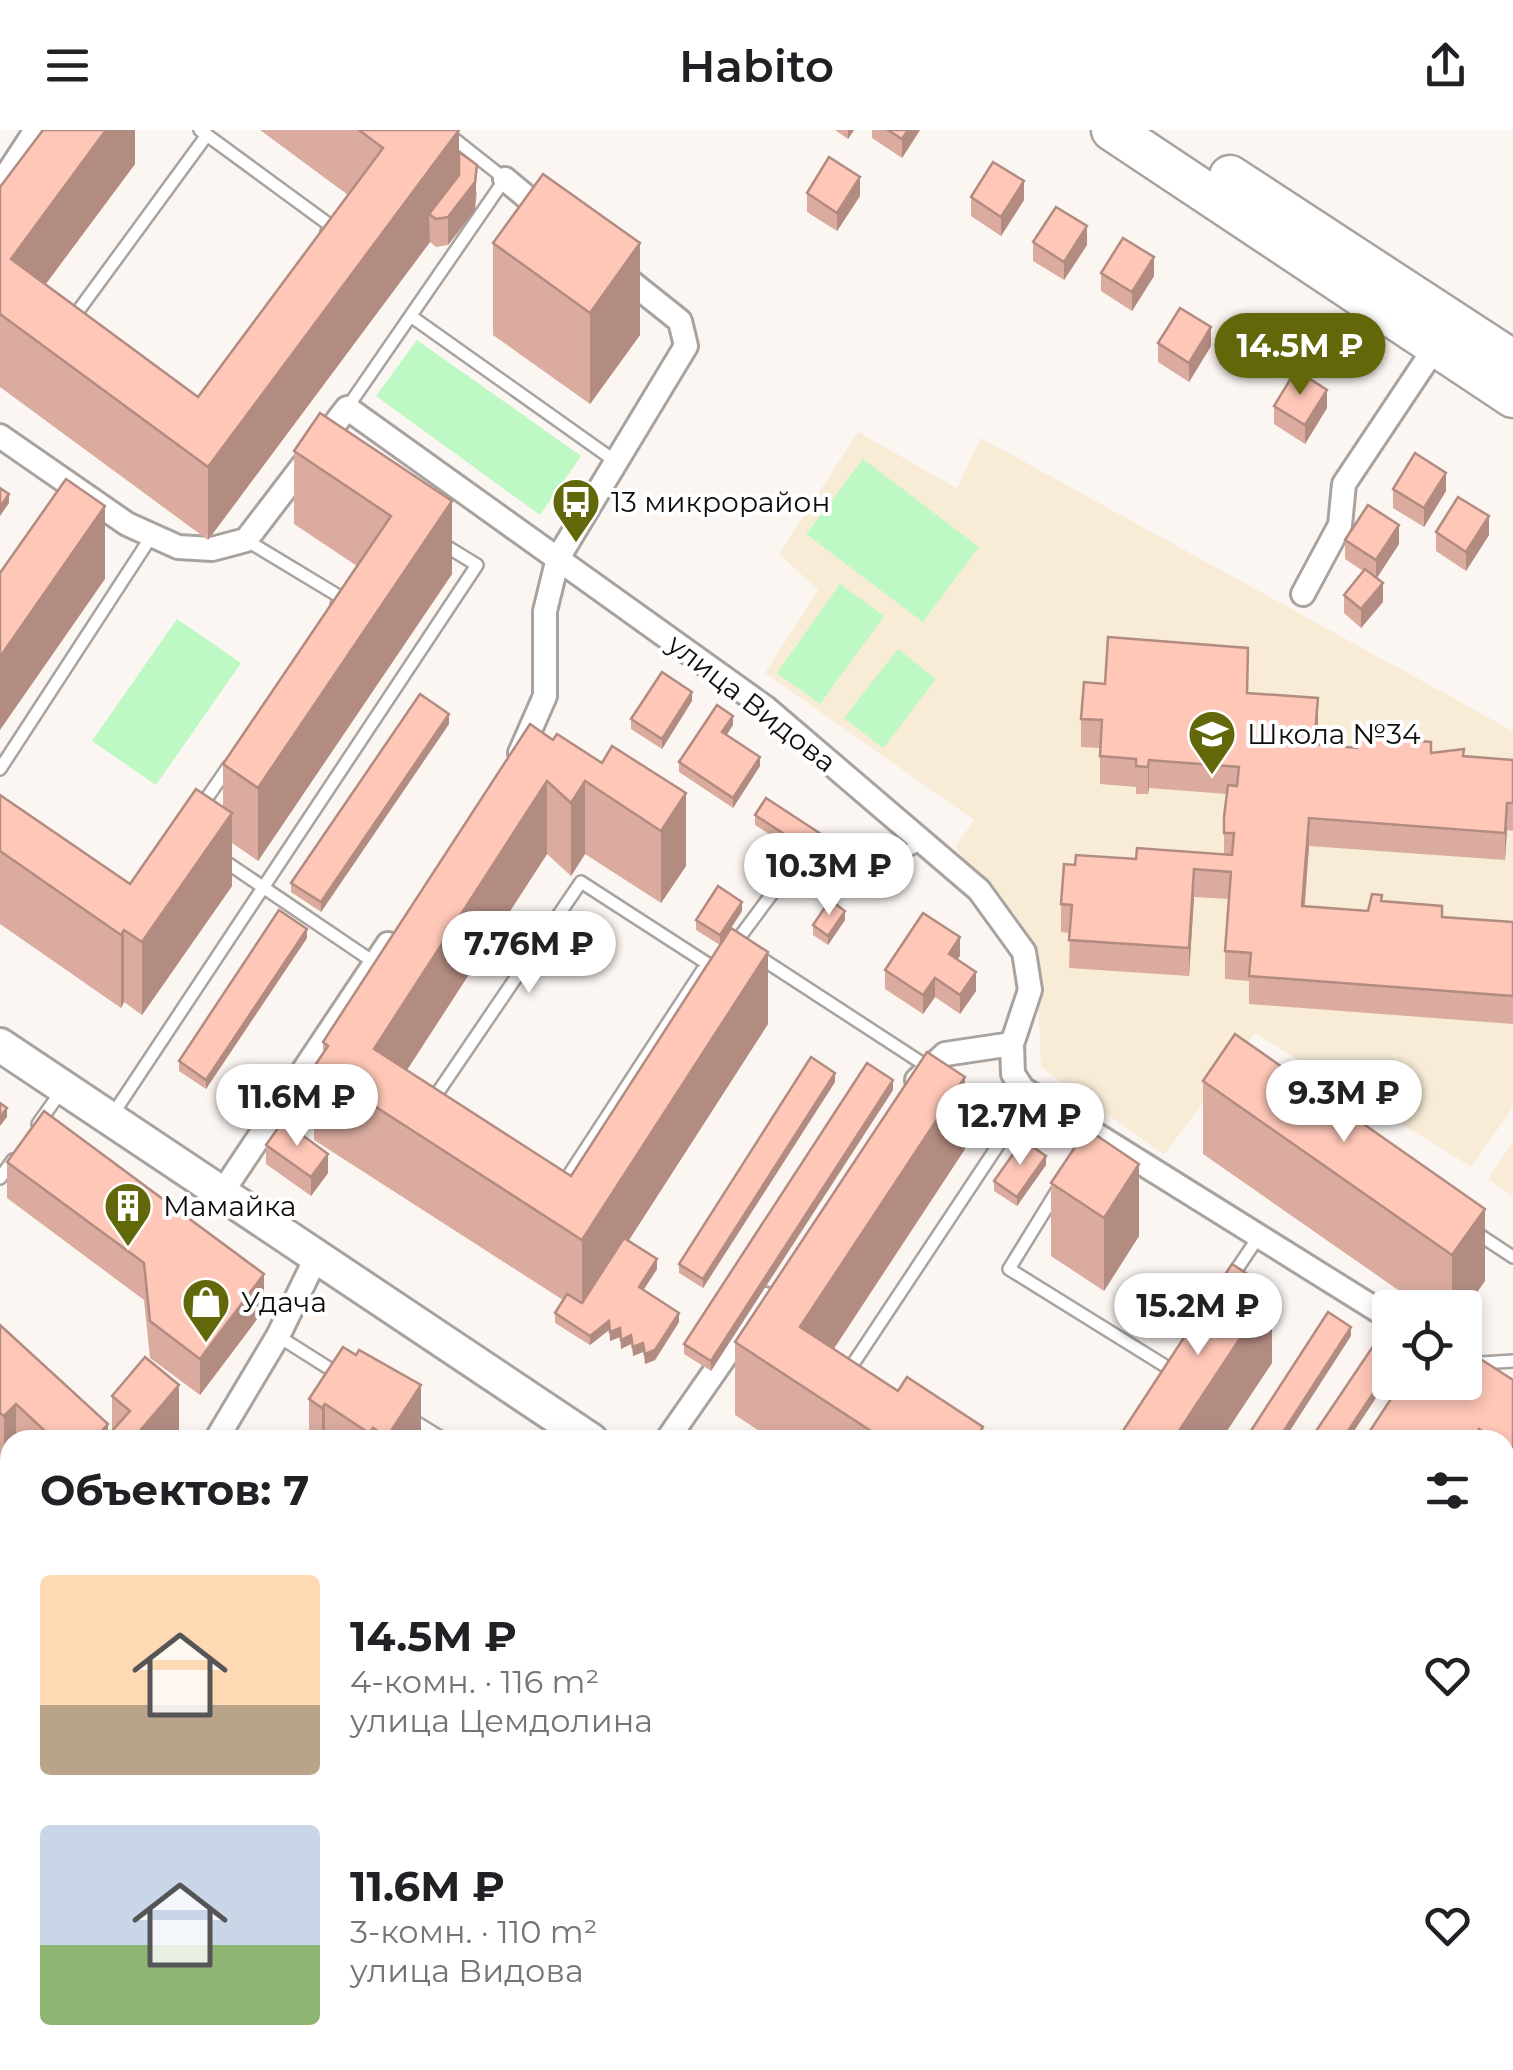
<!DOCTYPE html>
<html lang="ru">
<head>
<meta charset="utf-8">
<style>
  body { margin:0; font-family:Montserrat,sans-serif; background:#f6f6f6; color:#202124; height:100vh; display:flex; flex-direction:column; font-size:38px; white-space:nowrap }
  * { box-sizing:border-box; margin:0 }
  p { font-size:32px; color:#757577 }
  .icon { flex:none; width:55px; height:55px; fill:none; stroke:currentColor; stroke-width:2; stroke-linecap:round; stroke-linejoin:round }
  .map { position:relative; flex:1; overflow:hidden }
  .drawer { position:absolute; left:0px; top:1300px; width:1515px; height:640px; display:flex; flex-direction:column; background:#fff; border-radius:30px 30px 0 0; box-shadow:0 5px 15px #0003 }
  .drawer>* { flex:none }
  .buttons { position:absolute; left:1372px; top:1160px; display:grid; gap:20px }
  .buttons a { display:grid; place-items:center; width:110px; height:110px; border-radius:10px; background:#fff; box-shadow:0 5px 15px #0003; font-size:50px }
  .price { position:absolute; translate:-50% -85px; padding:0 22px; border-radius:35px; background:#fff; color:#222; font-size:32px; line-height:65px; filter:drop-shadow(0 2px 5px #0008) }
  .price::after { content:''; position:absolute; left:50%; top:60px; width:30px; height:22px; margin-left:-15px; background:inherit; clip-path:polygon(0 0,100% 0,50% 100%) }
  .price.on { background:#626809; color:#fff }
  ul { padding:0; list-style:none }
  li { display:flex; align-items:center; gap:30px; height:250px; padding:0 40px }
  li span { display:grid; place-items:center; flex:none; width:280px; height:200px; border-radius:10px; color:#555 }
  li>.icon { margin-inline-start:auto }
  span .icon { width:120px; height:120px; fill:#fffc; stroke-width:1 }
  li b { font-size:42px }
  h2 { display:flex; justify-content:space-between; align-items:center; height:120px; padding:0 40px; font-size:42px }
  header { display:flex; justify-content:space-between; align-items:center; height:130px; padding:0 40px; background:#fff; font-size:45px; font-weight:600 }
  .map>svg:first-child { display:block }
</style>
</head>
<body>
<header><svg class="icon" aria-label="menu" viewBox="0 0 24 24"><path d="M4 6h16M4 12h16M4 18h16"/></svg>Habito<svg class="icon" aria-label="share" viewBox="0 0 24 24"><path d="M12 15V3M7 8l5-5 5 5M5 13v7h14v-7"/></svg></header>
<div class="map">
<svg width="1513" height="1940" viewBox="0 0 1513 1940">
  <rect width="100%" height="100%" fill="#fcf6f2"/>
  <!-- education -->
  <g fill="#f8ecd7">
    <polygon points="858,302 957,358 981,308 1513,601 1513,977 1471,1037 1255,903 1164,1025 1041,937 1036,823 955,717 974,690 765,543 818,460 779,424"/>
    <polygon points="1513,1012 1513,1066 1488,1049"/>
  </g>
  <!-- green -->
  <g fill="#bef8c4">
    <polygon points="417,210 581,326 540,385 376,266"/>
    <polygon points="863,329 979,417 923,492 806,404"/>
    <polygon points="840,454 884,486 820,574 777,543"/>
    <polygon points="177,489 241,533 156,655 92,611"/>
    <polygon points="898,519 936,549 883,618 844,588"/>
    <polygon points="293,1930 553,1930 560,1940 291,1940"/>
    <polygon points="594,1930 790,1930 777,1940 603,1940"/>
  </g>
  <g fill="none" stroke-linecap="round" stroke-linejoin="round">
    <!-- lane casing -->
    <g stroke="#a9a3a0" stroke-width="16">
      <g id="lane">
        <polyline points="200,0 331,96 327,102"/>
        <polyline points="412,187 615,331"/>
        <polyline points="73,188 207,5"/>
        <polyline points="347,278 505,49 443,0"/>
        <polyline points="246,410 342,468 337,475"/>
        <polyline points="0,639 151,407"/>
        <polyline points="200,678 229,636"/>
        <polyline points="220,728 375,833"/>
        <polyline points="733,816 783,749 875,739 923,712"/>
        <polyline points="756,825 928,937"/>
        <polyline points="432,971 581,752 711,836"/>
        <polyline points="113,984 477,435 441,413"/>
        <polyline points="38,994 62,960"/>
        <polyline points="0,1048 13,1030"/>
        <polyline points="563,1054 702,841 717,832"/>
        <polyline points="1057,1061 1009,1139 1170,1239"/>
        <polyline points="1475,1102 1513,1127"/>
        <polyline points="1231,1148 1259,1106"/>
        <polyline points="278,1206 338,1244"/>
        <polyline points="1465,1234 1513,1231"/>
        <polyline points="847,1243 1032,964"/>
        <polyline points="409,1288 445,1310"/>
        <polyline points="1505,1430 1513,1435"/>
        <polyline points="1505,1569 1513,1557"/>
        <polyline points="983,1940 989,1930"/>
        <polyline points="1156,1940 1163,1930"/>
      </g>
    </g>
    <!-- street casing -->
    <g stroke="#a9a3a0" stroke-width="28">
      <g id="street">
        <polyline points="505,49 548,85"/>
        <polyline points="0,55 36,0"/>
        <polyline points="0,306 127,394 178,417 212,419 246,410 347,278 766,578 979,760 1024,822 1030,860 1012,914 1013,944 1023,959 1390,1188"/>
        <polyline points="1303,464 1340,395 1344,354 1442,207"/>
        <polyline points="520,623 545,566 545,481 558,428 686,216 680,191 616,140"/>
        <polyline points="917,950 945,924 1012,914"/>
        <polyline points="221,1064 388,814"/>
        <polyline points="216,1310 278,1206 316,1128"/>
        <polyline points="667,1310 765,1169"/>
        <polyline points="0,1441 10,1443"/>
        <polyline points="0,1673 10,1683"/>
        <polyline points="0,1810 10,1810"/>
        <polyline points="570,1930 574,1940"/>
      </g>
    </g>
    <!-- secondary casing -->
    <g stroke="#a9a3a0" stroke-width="38">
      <g id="secondary">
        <polyline points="0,915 591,1310"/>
        <polyline points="1492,1930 1507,1940"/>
      </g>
    </g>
    <!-- highway casing -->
    <g stroke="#a9a3a0" stroke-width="45">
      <g id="highway">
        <polyline points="1112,0 1513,267"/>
        <polyline points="1230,46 1513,231"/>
      </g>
    </g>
    <!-- lane -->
    <use href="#lane" stroke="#fff" stroke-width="11"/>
    <!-- street -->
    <use href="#street" stroke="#fff" stroke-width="22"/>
    <!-- secondary -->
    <use href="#secondary" stroke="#fff" stroke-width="32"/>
    <!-- highway -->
    <use href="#highway" stroke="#fff" stroke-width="40"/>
  </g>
  <!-- wall -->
  <g fill="#daab9e">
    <polygon points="135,0 135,34 46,154 198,267 348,65 260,0 459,0 459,22 477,63 475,80 448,115 436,117 430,112 208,410 0,257 0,57"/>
    <polygon points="835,0 854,0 848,9"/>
    <polygon points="872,0 920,0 902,28 872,8"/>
    <polygon points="807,63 860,66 837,101 807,82"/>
    <polygon points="971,67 1024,70 1001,106 971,86"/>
    <polygon points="1033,112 1087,115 1064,150 1033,131"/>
    <polygon points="493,113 640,205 590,274 493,205"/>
    <polygon points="1101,143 1154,146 1132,181 1101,161"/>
    <polygon points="1158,213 1211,216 1189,252 1158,232"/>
    <polygon points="1274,276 1327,278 1305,314 1274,294"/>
    <polygon points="320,283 452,444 258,731 232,713 232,756 142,885 124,872 121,878 0,794 0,665 130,754 223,677 223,634 357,436 294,394 294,321"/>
    <polygon points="1393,359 1446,361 1424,397 1393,378"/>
    <polygon points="1436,402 1489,405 1466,441 1436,421"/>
    <polygon points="1345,410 1399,414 1377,448 1383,472 1361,498 1344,483 1344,465 1363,441 1345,429"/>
    <polygon points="1105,554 1248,563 1318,596 1316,614 1513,630 1513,701 1507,700 1505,730 1309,716 1305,776 1368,781 1382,771 1442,787 1513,792 1513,894 1249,874 1249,851 1225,849 1225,821 1229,769 1194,767 1189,846 1069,838 1070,803 1061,802 1061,774 1075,735 1224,724 1224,687 1227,664 1149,658 1148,664 1136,664 1136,657 1100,654 1100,618 1081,617 1081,589"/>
    <polygon points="692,571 662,619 631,599 631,589"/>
    <polygon points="449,594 321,782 291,762 291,753"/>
    <polygon points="733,595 727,605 760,636 733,678 679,642 679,632"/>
    <polygon points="553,610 602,633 612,616 686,736 661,773 585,724 571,746 547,724 407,940 571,1046 768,894 629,1110 657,1139 643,1160 679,1192 655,1230 645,1234 643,1222 633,1226 631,1214 621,1219 620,1207 610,1211 609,1200 590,1215 555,1193 555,1183 563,1170 314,1010 314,937 323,923 323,912"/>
    <polygon points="755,685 821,713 814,724 801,725 755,695"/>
    <polygon points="742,781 720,815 696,800 696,790"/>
    <polygon points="845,790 828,815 813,805 813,795"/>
    <polygon points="307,808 206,959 179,941 179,931"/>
    <polygon points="960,826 957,829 976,861 960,884 935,867 923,884 885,859 885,840"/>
    <polygon points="1235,904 1485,1151 1465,1179 1465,1178 1424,1178 1203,1024 1203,951"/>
    <polygon points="835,952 703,1158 679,1143 679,1134"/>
    <polygon points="893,960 711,1241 684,1224 684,1214"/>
    <polygon points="266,1015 328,1043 311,1066 266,1034"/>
    <polygon points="965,1019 834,1219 898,1261 983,1310 773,1310 735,1285 735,1212"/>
    <polygon points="7,1032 264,1180 200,1265 150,1228 144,1170 7,1068"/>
    <polygon points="1046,1035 1017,1076 994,1061 994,1051"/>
    <polygon points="1051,1053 1139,1106 1104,1161 1051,1126"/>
    <polygon points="0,1195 108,1306 112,1301 112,1266 179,1308 177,1310 10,1310 10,1333 4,1339 0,1335"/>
    <polygon points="343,1217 421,1310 309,1310 309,1269"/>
    <polygon points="1513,1250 1513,1412 1505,1407 1505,1310 1364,1310"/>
    <polygon points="1513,1641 1513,1802 1505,1797 1505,1643 1509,1646"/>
    <rect x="1021" y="1930" width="108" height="10"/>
  </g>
  <!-- shaded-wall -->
  <g fill="#b28b81">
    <polygon points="106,0 135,0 135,34 15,195 11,129"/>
    <polygon points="459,0 459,72 477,35 475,80 448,115 448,87 429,84 430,112 208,410 208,337"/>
    <polygon points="848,0 854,0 848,9"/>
    <polygon points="908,0 920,0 902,28 902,9"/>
    <polygon points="860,47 860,66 837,101 837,83"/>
    <polygon points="1024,51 1024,70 1001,106 1001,87"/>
    <polygon points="1087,96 1087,115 1064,150 1064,132"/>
    <polygon points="640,113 640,205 590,274 590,183"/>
    <polygon points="1154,127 1154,146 1132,181 1132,162"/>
    <polygon points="1211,197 1211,216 1189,252 1189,233"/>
    <polygon points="1327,260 1327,278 1305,314 1305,295"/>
    <polygon points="1446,343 1446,361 1424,397 1424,378"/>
    <polygon points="9,364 9,373 0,386 0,377"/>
    <polygon points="452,371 452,444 258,731 258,658"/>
    <polygon points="105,376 105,449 0,600 0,527"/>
    <polygon points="1489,386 1489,405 1466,441 1466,422"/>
    <polygon points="1399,395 1399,414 1376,449 1376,430"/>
    <polygon points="1383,453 1383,472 1361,498 1361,479"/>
    <polygon points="692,562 692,571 662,619 662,609"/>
    <polygon points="1318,568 1318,596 1314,642 1314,614"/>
    <polygon points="449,584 449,594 321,782 321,772"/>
    <polygon points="733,586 733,595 722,611 722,602"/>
    <polygon points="760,627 760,636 733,678 733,668"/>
    <polygon points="1149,630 1149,658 1148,664 1148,637"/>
    <polygon points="547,651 547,724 381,980 374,919"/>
    <polygon points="585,651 585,724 571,746 571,673"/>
    <polygon points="686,663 686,736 661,773 661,701"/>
    <polygon points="1507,673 1507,700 1505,730 1505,703"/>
    <polygon points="232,683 232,756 142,885 142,812"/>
    <polygon points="1309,688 1309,716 1302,804 1302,776"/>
    <polygon points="821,704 821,713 814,724 814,714"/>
    <polygon points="1194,739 1194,767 1189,846 1189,818"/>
    <polygon points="742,772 742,781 720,815 720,805"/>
    <polygon points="845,781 845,790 828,815 828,806"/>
    <polygon points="307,799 307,808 206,959 206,950"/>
    <polygon points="124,800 124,872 121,878 121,805"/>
    <polygon points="960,807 960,826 949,842 949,824"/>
    <polygon points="768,822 768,894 582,1183 582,1110"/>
    <polygon points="976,842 976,861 960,884 960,865"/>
    <polygon points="935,848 935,867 923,884 923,865"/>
    <polygon points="835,943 835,952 703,1158 703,1149"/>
    <polygon points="965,947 965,1019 807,1259 800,1197"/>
    <polygon points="893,950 893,960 711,1241 711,1231"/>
    <polygon points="7,978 7,987 0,996 0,987"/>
    <polygon points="328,1024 328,1043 311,1066 311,1047"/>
    <polygon points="1046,1026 1046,1035 1017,1076 1017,1067"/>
    <polygon points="1139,1034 1139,1106 1104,1161 1104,1088"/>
    <polygon points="1485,1079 1485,1151 1465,1179 1465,1178 1452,1178 1452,1125"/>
    <polygon points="657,1129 657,1139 639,1167 639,1157"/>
    <polygon points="264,1144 264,1180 200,1265 200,1229"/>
    <polygon points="1272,1160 1272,1233 1221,1310 1173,1310"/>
    <polygon points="679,1183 679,1192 655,1230 645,1234 645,1224"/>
    <polygon points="609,1191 609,1200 590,1215 590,1206"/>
    <polygon points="1351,1197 1351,1206 1284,1310 1278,1310"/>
    <polygon points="620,1198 620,1207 610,1211 610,1202"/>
    <polygon points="631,1205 631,1214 621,1219 621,1210"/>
    <polygon points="643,1213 643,1222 633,1226 633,1217"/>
    <polygon points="1390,1238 1390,1247 1348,1310 1342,1310"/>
    <polygon points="179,1255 179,1308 177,1310 132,1310"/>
    <polygon points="421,1255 421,1310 387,1310 387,1307"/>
    <polygon points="16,1274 16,1310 10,1310 10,1333 4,1339 4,1286"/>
    <polygon points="325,1274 325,1310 322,1310 322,1278"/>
    <polygon points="108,1294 108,1310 93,1310"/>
    <polygon points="983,1297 983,1310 975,1310"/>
    <polygon points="912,1930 937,1930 930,1940 905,1940"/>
    <polygon points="1129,1930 1129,1940 1121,1940"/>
  </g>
  <!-- building -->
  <g fill="#fec7b8" stroke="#b28b81" stroke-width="2.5">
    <polygon points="43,0 106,0 11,129 198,267 383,18 359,0 459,0 208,337 0,184 0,57"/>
    <polygon points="888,0 908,0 902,9"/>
    <polygon points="459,22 477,35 475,52 448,87 436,89 429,84 459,45"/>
    <polygon points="829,27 860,47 837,83 807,63"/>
    <polygon points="993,32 1024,51 1001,87 971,67"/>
    <polygon points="543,44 640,113 590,183 493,113"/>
    <polygon points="1056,77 1087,96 1064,132 1033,112"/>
    <polygon points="1123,108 1154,127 1132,162 1101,143"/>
    <polygon points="1180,178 1211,197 1189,233 1158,213"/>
    <polygon points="1296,240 1327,260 1305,295 1274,276"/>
    <polygon points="320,283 452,371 258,658 223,634 391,386 294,321"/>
    <polygon points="1415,323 1446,343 1424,378 1393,359"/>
    <polygon points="66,349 105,376 0,527 0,443"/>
    <polygon points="0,358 9,364 0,377"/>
    <polygon points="1458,367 1489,386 1466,422 1436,402"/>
    <polygon points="1368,375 1399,395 1376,430 1345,410"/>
    <polygon points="1365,439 1383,453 1361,479 1344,465"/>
    <polygon points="1108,507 1248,518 1247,563 1318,568 1314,614 1357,618 1358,606 1431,612 1431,623 1464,619 1463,626 1513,630 1513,673 1507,673 1505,703 1309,688 1302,776 1368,781 1372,764 1382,765 1381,771 1442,776 1442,787 1513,792 1513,866 1249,846 1251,823 1225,821 1231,742 1194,739 1189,818 1069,810 1072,775 1061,774 1064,734 1075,735 1076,725 1136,729 1137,718 1232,725 1234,703 1224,703 1224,687 1228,655 1237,656 1239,637 1149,630 1148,637 1136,636 1136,629 1100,626 1102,590 1081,589 1084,552 1105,554"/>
    <polygon points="662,542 692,562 662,609 631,589"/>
    <polygon points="420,564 449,584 321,772 291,753"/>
    <polygon points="717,575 733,586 722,602 760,627 733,668 679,632"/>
    <polygon points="530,594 553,610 557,604 602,633 612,616 686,663 661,701 585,651 571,673 547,651 374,919 571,1046 731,798 768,822 582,1110 314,937 328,916 323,912"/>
    <polygon points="196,659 232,683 142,812 124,800 121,805 0,721 0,665 130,754"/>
    <polygon points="766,668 821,704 814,714 801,715 755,685"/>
    <polygon points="718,756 742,772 720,805 696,790"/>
    <polygon points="830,770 845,781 828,806 813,795"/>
    <polygon points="279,780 307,799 206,950 179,931"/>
    <polygon points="923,783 960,807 949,824 976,842 960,865 935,848 923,865 885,840"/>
    <polygon points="1235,904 1485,1079 1452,1125 1203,951"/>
    <polygon points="927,922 965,947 800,1197 898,1261 907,1247 983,1297 975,1310 865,1310 871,1301 735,1212"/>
    <polygon points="811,927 835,943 703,1149 679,1134"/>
    <polygon points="867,933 893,950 711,1231 684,1214"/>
    <polygon points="0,973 7,978 0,987"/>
    <polygon points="44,981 264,1144 200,1229 150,1191 144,1133 7,1032"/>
    <polygon points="283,991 328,1024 311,1047 266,1015"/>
    <polygon points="1087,999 1139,1034 1104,1088 1051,1053"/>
    <polygon points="1023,1010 1046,1026 1017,1067 994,1051"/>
    <polygon points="624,1108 657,1129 639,1157 679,1183 655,1220 645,1224 643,1213 633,1217 631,1205 621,1210 620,1198 610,1202 609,1191 590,1206 555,1183 567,1164 582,1173"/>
    <polygon points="1232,1134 1272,1160 1173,1310 1117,1310"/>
    <polygon points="1328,1182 1351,1197 1278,1310 1245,1310"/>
    <polygon points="0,1195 108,1294 93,1310 34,1310 44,1300 16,1274 4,1286 0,1283"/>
    <polygon points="1380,1206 1390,1213 1390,1238 1342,1310 1310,1310"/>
    <polygon points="343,1217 356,1225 359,1220 421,1255 387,1307 373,1298 369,1303 325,1274 322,1278 309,1269"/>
    <polygon points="1465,1219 1513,1250 1513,1321 1505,1316 1505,1310 1496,1310 1479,1299 1472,1310 1364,1310 1402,1252 1465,1252"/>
    <polygon points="145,1227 179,1255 132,1310 104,1310 130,1281 112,1266"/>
    <polygon points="1513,1641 1513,1710 1505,1705 1505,1643 1509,1646"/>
    <polygon points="794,1930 912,1930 905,1940 787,1940"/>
    <polygon points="1024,1930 1128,1930 1121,1940 1038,1940"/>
    <polygon points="1194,1930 1268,1930 1283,1940 1187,1940"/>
  </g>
  <!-- icons -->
  <defs>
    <g id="bus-pin" transform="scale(2.5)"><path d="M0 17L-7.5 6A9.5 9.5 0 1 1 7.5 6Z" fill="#626809" stroke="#fff"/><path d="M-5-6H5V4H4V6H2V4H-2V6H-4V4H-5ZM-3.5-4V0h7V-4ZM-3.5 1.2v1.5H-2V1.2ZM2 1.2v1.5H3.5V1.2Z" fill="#fff"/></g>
    <g id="school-pin" transform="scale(2.5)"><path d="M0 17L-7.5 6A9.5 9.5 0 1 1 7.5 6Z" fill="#626809" stroke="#fff"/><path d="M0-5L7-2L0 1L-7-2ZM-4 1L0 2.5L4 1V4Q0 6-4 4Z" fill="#fff"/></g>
    <g id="building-pin" transform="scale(2.5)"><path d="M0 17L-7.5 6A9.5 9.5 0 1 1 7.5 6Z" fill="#626809" stroke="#fff"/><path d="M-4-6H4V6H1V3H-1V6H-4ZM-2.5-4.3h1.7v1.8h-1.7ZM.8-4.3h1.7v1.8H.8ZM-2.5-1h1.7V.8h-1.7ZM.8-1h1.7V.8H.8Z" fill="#fff"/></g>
    <g id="shop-pin" transform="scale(2.5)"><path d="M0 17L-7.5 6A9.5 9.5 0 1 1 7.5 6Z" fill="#626809" stroke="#fff"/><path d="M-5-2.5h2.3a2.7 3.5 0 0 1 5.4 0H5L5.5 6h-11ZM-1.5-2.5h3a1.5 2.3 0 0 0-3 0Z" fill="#fff"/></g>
  </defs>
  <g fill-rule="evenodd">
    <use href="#bus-pin" x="576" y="372"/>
    <use href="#school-pin" x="1212" y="604"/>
    <use href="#building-pin" x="128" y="1076"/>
    <use href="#shop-pin" x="206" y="1172"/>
  </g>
  <g text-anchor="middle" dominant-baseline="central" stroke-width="8" stroke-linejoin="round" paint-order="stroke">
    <!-- poi labels -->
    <g font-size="28" fill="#100e0d" stroke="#fff" text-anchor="start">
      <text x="611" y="372">13 микрорайон</text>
      <text x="1247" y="604">Школа №34</text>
      <text x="163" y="1076">Мамайка</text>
      <text x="241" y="1172">Удача</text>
    </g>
    <!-- street labels -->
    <g font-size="28" fill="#100e0d" stroke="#fff">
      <text transform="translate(752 573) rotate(38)">улица Видова</text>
    </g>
  </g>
</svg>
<div class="buttons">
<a><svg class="icon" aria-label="locate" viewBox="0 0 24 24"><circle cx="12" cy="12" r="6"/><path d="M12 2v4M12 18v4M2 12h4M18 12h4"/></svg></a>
</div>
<b class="price on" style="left:1300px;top:268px">14.5M ₽</b>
<b class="price" style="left:829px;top:788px">10.3M ₽</b>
<b class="price" style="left:529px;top:866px">7.76M ₽</b>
<b class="price" style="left:1344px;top:1015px">9.3M ₽</b>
<b class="price" style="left:297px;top:1019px">11.6M ₽</b>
<b class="price" style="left:1020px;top:1038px">12.7M ₽</b>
<b class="price" style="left:1198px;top:1228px">15.2M ₽</b>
<section class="drawer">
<h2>Объектов: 7<svg class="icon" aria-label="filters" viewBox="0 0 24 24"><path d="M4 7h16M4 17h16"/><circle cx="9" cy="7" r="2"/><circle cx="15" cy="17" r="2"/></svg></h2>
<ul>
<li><span style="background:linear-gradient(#ffd9b3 65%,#b9a48a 0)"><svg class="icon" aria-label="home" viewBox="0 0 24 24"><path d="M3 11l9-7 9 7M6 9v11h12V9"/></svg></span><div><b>14.5M ₽</b><p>4-комн. · 116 m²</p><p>улица Цемдолина</p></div><svg class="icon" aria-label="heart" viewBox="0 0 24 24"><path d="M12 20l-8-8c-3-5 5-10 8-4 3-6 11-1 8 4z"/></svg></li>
<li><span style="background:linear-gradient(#c9d6e8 60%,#8fb573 0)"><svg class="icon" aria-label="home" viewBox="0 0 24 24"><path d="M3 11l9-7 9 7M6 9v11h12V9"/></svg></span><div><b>11.6M ₽</b><p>3-комн. · 110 m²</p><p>улица Видова</p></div><svg class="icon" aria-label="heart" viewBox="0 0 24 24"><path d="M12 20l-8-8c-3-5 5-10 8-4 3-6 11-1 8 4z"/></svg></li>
</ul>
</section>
</div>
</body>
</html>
